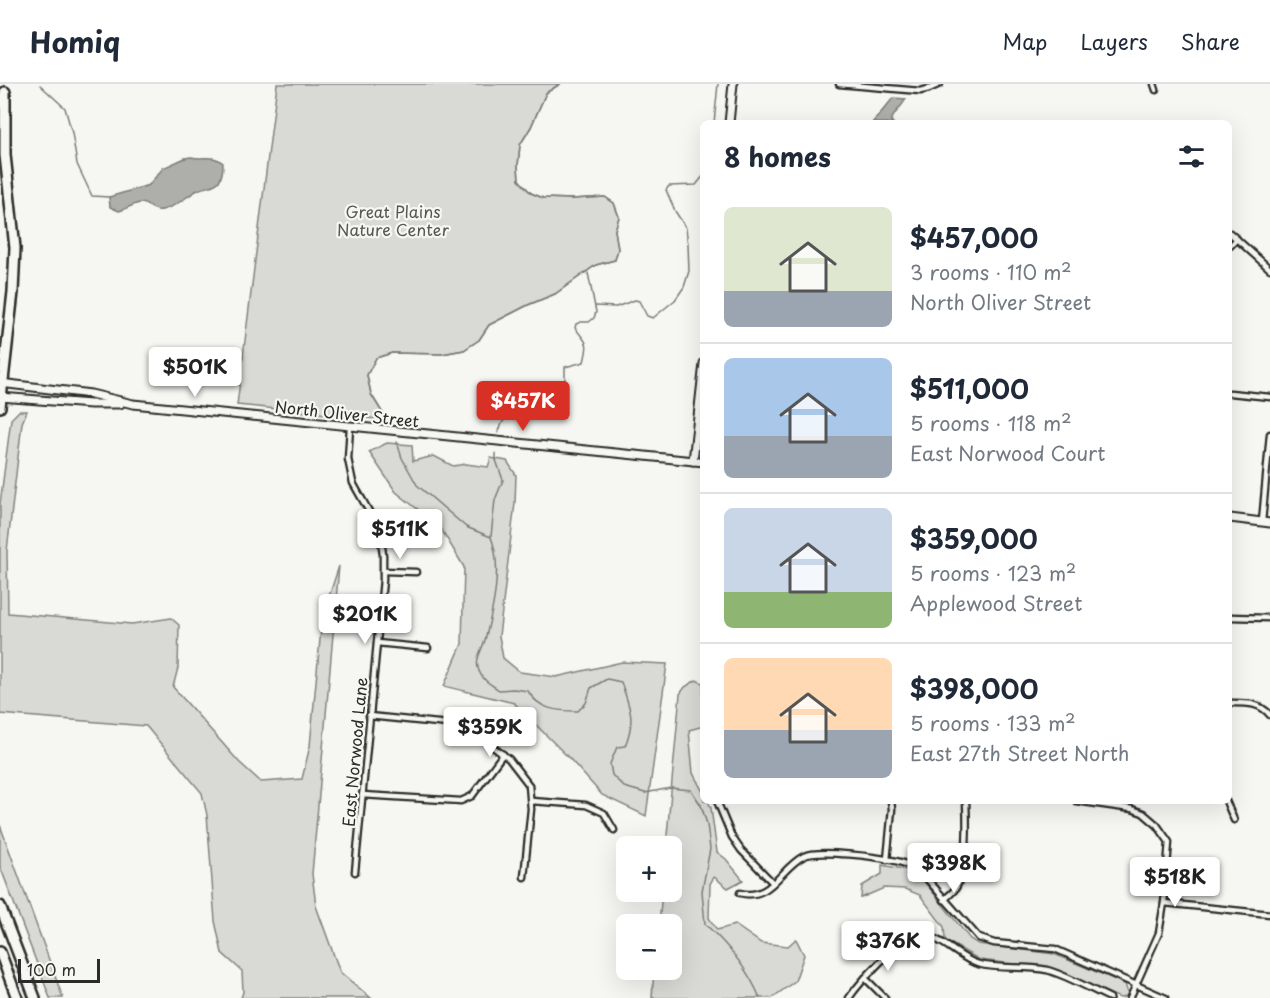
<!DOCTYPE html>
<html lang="en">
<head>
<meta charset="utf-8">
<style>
  body { margin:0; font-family:"Playpen Sans",sans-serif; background:#f6f6f7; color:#1f2937; height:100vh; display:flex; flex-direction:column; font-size:22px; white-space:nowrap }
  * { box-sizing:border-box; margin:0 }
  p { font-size:20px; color:#747a83 }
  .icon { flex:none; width:33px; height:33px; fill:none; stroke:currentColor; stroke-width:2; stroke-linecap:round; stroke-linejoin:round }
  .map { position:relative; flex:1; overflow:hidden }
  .panel { position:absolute; left:700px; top:36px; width:532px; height:684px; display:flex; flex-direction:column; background:#fff; border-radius:9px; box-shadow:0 6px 24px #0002 }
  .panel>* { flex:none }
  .buttons { position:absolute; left:616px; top:752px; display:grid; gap:12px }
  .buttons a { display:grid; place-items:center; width:66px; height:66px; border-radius:9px; background:#fff; box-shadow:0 6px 24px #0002; font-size:30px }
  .scale { position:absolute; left:18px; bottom:15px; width:82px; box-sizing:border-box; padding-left:6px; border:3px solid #2b2b2b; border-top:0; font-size:16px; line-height:21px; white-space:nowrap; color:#2b2b2b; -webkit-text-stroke:4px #f6f6f2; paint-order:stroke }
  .price { position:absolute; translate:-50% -51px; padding:0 14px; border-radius:6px; background:#fff; color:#222; font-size:20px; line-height:39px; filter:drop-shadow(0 2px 3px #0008) }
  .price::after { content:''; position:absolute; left:50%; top:36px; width:18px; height:14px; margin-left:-9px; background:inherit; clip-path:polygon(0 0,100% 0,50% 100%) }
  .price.active { background:#d93025; color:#fff }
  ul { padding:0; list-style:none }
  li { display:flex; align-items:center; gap:18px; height:150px; padding:0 24px }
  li+li { border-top:2px solid #e0e1e3 }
  li span { display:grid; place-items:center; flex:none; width:168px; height:120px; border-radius:9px; color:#555 }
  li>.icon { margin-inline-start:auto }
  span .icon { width:72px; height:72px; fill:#fffc; stroke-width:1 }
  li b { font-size:26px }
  h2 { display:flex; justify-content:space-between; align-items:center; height:72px; padding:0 24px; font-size:26px }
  header { display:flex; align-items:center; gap:36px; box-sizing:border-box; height:84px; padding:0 30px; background:#fff; border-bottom:2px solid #e0e1e3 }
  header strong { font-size:28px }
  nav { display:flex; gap:33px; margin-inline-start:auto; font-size:21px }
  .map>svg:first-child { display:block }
</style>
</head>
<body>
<header>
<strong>Homiq</strong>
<nav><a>Map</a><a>Layers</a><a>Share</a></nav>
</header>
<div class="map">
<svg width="1270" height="914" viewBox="0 0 1270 914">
  <rect width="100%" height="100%" fill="#f6f6f2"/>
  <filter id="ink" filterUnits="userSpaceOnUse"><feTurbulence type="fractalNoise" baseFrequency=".0167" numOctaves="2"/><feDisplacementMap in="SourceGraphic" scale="12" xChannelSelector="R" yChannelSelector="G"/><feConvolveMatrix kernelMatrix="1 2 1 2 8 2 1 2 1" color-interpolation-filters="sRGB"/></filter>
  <g filter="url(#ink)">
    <!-- green -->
    <g fill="#d9d9d5" stroke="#828280" stroke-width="1.5">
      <polygon points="277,0 560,0 546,9 531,43 520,61 518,82 519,96 531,109 543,114 572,115 605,113 614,119 619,133 615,146 618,165 615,176 596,181 555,210 528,221 489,241 479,256 464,266 442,270 392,269 376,274 367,291 371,310 387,336 237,321"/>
      <polygon points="19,327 27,327 22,339 7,467 8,529 132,540 171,534 179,541 178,584 173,603 239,678 261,698 302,695 310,662 322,534 339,482 312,790 316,822 340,888 371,914 241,914 243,908 242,887 222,869 215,837 207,731 202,709 146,642 0,630 0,420 11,335"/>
      <polygon points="387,359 412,361 413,377 434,372 453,382 466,380 488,383 491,374 507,377 516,391 515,419 499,552 503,574 520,588 556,593 622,578 667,580 646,732 602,711 570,675 514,619 444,602 462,560 464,483 440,443 396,408 369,368"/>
      <polygon points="696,596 703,599 704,642 689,646 693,689 703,708 704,717 708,717 711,724 717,768 726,775 743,796 728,804 714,793 710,800 709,834 717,846 735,841 761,859 788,862 796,855 804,871 795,897 772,914 652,914 654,885 672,885 672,840 659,840 662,807 672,807 672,762 666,762 680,610 685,603"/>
      <polygon points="0,741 63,914 50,914 0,782"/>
      <polygon points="882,781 908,786 924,797 970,855 978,860 1054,870 1125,900 1128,909 1125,913 1120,914 1049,884 980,876 945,856 944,843 920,811 905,805 884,804 861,814 862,802 882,790"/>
    </g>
    <!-- water -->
    <g fill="#aeaeab" stroke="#7a7a78" stroke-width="1.5">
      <path d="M893,14L906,15C901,24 894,28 891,37L893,39H872C879,31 886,23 893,14Z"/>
      <path d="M191,73C203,76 214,70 223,79C223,85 223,91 219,97C213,104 205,102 198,106C186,112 177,123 162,126C153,128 149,120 141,119C135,119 126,125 119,127L110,123L109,113L149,101L163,84L185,74Z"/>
    </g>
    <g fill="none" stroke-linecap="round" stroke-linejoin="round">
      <!-- stream -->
      <g stroke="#7a7a78" stroke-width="1.5">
        <polyline points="40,1 65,24 72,49 77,80 92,112 109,113"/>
        <polyline points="714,39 718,0"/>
        <polyline points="595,222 616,223 635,216 639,217 647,232 653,234 675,216 684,203 689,187 688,160 686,144 675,127 666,106 669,102 696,101 704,91"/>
        <polyline points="388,338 371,310 367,291 376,274 392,269 442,270 464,266 479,256 489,241 528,221 555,210 596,181 615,176 618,165 615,146 619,133 614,119 605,113 572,115 543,114 531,109 519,96 518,82 520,61 531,43 546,9 560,0"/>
        <path d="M498,349C503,336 508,323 525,328L542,320H554L561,316L565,299V283L584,278C589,258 588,260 575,244L576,240L581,238H589L594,234L596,228L588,189"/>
        <path d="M397,358L402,374L417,401L466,443L491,453C503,484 493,525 485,556C482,566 474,576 479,587C482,596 492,601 499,606L514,605L528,607C539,626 557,627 578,627L586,619L591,604L607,595L621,598C630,625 636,634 625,662L617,663L610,680L612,691L624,703L645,709L671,704L691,706L701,721L707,740L710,765L702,807L705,840C728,861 748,885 760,914"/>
        <polyline points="491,452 495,416 503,396 496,376 496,369"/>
      </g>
      <!-- minor casing -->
      <g stroke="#2b2b2b" stroke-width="9">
        <g id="minor">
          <polyline points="839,0 920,7 929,5 940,0"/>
          <polyline points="1154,0 1156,6"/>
          <polyline points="1230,149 1270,185"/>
          <polyline points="1230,162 1237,155"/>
          <polyline points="1230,309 1270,313"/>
          <polyline points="350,343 348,375 353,399 380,447 383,471 383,496 355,788"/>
          <polyline points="1262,438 1270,350"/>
          <polyline points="383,487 416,488"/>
          <polyline points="1230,533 1270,534"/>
          <polyline points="377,559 428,564"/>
          <path d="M1230,619C1246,619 1259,618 1270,631"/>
          <polyline points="369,632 458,641 473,648 509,675 529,701 531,725 524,793"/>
          <polyline points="362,711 461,717 472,712 503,670"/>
          <polyline points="531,717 586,721 604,729 614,746"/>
          <polyline points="717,717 732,753 741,766 773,799"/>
          <polyline points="1076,717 1132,725 1143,729 1157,741 1169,758 1164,819 1159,849 1130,914"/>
          <polyline points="1226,717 1234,736"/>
          <polyline points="887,776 892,725 891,717"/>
          <path d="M740,809C771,817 780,784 804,772C818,765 879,773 896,777C906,779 913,783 921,788L979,854L994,859L1055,865L1166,914"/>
          <path d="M944,816C949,811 954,808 957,802C968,784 967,738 966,717"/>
          <polyline points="1164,819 1270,830"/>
          <polyline points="865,894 885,914"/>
          <path d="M849,914C860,898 898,856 916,852C939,848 957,874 978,880C1000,886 1025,881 1047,886C1066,891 1092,906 1110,914"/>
        </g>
      </g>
      <!-- secondary casing -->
      <g stroke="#2b2b2b" stroke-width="11">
        <g id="secondary">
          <polyline points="729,39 733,0"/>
          <polyline points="0,299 91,310 133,320 704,378"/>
          <polyline points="0,313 91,320 120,320"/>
          <polyline points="693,377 704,279"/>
          <polyline points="1230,434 1270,439"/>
        </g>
      </g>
      <!-- motorway casing -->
      <g stroke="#2b2b2b" stroke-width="14">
        <g id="motorway">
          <polyline points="0,323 13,208 15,164 5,71 5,8"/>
          <polyline points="0,822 35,914"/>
          <polyline points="0,868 17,914"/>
        </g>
      </g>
      <!-- minor -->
      <use href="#minor" stroke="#f6f6f2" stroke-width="4.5"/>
      <!-- secondary -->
      <use href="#secondary" stroke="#f6f6f2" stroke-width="7"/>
      <!-- motorway -->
      <use href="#motorway" stroke="#f6f6f2" stroke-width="9"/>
    </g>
  </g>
  <g text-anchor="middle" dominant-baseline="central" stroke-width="4.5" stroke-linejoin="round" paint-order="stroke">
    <!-- park labels -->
    <g font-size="16" fill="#565656" stroke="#f6f6f2">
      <text x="393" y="127">Great Plains<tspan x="393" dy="18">Nature Center</tspan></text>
    </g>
    <!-- street labels -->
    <g font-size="16" fill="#2b2b2b" stroke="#f6f6f2">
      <text transform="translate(347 329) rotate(6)">North Oliver Street</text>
      <text transform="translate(354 668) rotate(-85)">East Norwood Lane</text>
    </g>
  </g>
</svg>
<div class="buttons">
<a>+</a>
<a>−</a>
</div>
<div class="scale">100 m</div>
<b class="price" style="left:195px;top:314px">$501K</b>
<b class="price active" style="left:523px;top:348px">$457K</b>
<b class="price" style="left:400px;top:476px">$511K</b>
<b class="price" style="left:365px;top:561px">$201K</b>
<b class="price" style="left:490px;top:674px">$359K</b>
<b class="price" style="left:954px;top:810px">$398K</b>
<b class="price" style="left:1175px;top:824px">$518K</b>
<b class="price" style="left:888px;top:888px">$376K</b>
<section class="panel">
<h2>8 homes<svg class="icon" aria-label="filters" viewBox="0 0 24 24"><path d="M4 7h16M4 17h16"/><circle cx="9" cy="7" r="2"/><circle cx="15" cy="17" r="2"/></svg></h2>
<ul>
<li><span style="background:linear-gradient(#dfe7d0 70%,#9aa5b1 0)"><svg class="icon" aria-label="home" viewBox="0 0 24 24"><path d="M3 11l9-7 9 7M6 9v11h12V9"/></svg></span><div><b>$457,000</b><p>3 rooms · 110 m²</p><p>North Oliver Street</p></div></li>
<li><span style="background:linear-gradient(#a9c7e8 65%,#9aa5b1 0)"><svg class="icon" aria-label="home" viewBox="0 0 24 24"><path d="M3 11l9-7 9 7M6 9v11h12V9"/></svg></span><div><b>$511,000</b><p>5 rooms · 118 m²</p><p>East Norwood Court</p></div></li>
<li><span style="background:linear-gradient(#c9d6e8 70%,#8fb573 0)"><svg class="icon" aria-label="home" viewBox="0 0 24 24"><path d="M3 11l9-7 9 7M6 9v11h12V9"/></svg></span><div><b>$359,000</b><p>5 rooms · 123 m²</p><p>Applewood Street</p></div></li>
<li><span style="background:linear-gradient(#ffd9b3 60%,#9aa5b1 0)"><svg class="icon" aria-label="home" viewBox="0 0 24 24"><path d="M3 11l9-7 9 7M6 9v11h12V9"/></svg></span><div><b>$398,000</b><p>5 rooms · 133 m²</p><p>East 27th Street North</p></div></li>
</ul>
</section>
</div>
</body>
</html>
